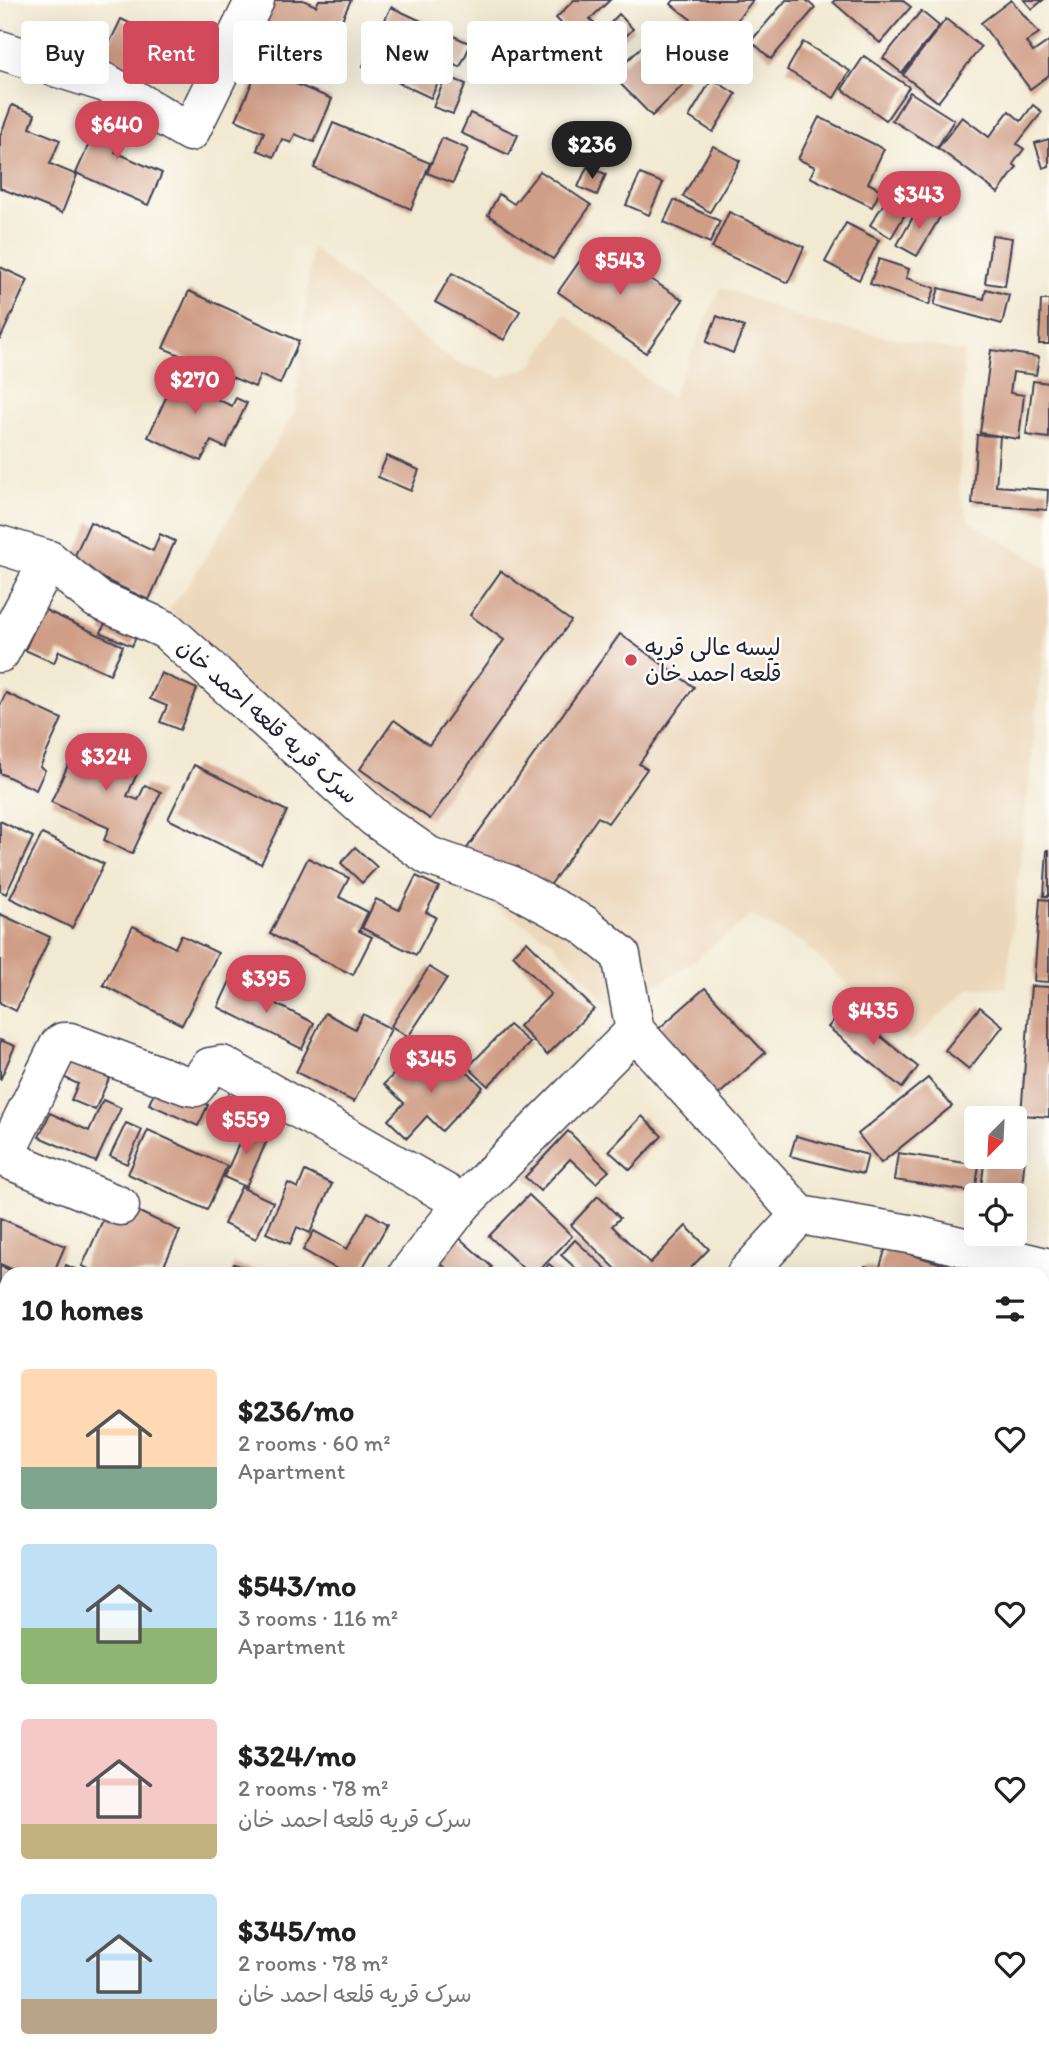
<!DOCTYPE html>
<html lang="en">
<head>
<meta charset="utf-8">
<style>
  body { margin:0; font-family:Itim,"Playpen Sans Arabic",sans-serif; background:#f6f6f6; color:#222; height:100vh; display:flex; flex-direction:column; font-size:26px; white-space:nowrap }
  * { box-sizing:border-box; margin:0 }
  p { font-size:23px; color:#767676 }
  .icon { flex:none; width:38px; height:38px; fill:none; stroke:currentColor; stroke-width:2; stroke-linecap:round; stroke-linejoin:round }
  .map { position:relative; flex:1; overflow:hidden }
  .details { position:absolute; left:0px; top:1267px; width:1050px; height:798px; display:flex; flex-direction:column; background:#fff; border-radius:21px 21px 0 0; box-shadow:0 7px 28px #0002 }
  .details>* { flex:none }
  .guide { position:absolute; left:21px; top:21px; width:1008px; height:63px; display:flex; gap:14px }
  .needle { width:46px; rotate:204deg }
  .tools { position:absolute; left:964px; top:1106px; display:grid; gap:14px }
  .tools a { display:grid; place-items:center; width:63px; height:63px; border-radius:7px; background:#fff; box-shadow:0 7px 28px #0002; font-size:35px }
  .price { position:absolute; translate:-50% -60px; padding:0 16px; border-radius:24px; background:#d1495b; color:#fff; font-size:23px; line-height:46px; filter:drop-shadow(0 2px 4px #0008) }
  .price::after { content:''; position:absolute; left:50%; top:42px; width:21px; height:16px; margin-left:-10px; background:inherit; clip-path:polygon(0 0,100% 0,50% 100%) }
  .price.on { background:#222; color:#fff }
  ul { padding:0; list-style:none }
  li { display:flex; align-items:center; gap:21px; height:175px; padding:0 21px }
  li span { display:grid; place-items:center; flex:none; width:196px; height:140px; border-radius:7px; color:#555 }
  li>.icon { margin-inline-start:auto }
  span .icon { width:84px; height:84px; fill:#fffc; stroke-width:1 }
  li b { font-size:30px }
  h2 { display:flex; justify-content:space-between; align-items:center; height:84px; padding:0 21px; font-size:30px }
  .chip { padding:0 24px; border-radius:7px; background:#fff; box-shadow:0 7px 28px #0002; font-size:24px; line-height:63px }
  .chip.on { background:#d1495b; color:#fff }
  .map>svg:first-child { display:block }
</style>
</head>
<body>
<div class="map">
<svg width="1049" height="2065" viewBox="0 0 1049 2065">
  <rect width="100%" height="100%" fill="#fdfcf7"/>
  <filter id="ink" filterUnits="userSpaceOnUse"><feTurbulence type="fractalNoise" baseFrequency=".0143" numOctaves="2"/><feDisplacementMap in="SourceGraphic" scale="14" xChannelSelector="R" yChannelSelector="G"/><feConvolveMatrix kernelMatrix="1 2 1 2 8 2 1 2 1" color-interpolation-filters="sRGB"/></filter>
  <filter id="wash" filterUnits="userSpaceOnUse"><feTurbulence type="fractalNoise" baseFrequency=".00686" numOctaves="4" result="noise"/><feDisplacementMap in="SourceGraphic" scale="28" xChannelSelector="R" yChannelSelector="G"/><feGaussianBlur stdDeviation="1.57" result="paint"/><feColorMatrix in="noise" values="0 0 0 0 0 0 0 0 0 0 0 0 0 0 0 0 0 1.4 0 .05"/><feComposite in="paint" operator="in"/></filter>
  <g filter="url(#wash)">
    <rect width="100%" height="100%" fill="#f2e9d2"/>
    <!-- built -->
    <polygon fill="#ecd7ba" points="312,248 452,361 500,377 533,365 565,314 671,398 721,287 811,322 964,352 959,490 969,521 1049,569 1049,600 1006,988 970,988 911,1043 804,944 751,916 677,973 613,1009 550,939 483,900 373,792 269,711 169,609 191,581 295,411"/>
    <g id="blocks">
      <!-- building -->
      <g fill="#d09e86">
        <polygon points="269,0 303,0 316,6 319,0 351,0 326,54 258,23"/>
        <polygon points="574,0 610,0 590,19 602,32 619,14 633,29 612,50 625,63 649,40 688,80 652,116 556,18"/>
        <polygon points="674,0 753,0 720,42 671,4"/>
        <polygon points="786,0 806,0 815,8 771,59 751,41"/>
        <polygon points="835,0 902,0 911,7 880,43 833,2"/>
        <polygon points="1011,0 1039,33 1026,42 1033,52 1049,41 1049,75 1030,89 981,23"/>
        <polygon points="1024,0 1043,0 1032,9"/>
        <polygon points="391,7 471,44 460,67 447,62 431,98 363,66"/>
        <polygon points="921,11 939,26 902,73 883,58"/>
        <polygon points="121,19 165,40 141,91 97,69"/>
        <polygon points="946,19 981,47 938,102 903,75"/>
        <polygon points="803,42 850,71 834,98 787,70"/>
        <polygon points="864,56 909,87 886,120 842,89"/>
        <polygon points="258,68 332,99 314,142 295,134 291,143 282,139 274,157 257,150 264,132 236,120"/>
        <polygon points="446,76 466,84 453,114 433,107"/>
        <polygon points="712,79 736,94 713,132 689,117"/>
        <polygon points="910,92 954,120 937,148 892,120"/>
        <polygon points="12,105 35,114 30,128 60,140 50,164 77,175 62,213 0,188 0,136"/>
        <polygon points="1033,105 1042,112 1017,144 1024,149 1013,164 1017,167 998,193 938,148 962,117 989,137 1009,111 1021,121"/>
        <polygon points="106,106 130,116 115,152 162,173 148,205 76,173"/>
        <polygon points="470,113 518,135 509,155 461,133"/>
        <polygon points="819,117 884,149 868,183 881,190 872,207 810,177 815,167 798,159"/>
        <polygon points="333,123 430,163 411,209 314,168"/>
        <polygon points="442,138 468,149 453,183 427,173"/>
        <polygon points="1049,139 1049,166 1043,168 1035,143"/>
        <polygon points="713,146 740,161 710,212 683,196"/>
        <polygon points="587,167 606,174 597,195 578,187"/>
        <polygon points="540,171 591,205 553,259 488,215 499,194 514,204"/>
        <polygon points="640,174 663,183 649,215 626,205"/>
        <polygon points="899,180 918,192 891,238 870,225"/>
        <polygon points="674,200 720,221 710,243 664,222"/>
        <polygon points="920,205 940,217 917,256 897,245"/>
        <polygon points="729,212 804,247 788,283 712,248"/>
        <polygon points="846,223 879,240 859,280 825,262"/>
        <polygon points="992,235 1012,238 1005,286 985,283"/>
        <polygon points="593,242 683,300 646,353 558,292"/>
        <polygon points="879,259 909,269 906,278 935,288 929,305 870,284"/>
        <polygon points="0,267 28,280 0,339"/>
        <polygon points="452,273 520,311 504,340 435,302"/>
        <polygon points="939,288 984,299 986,289 1009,295 1002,324 934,305"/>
        <polygon points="189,291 299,341 280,384 260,375 255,387 163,348"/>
        <polygon points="1041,300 1049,300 1049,344 1039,344"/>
        <polygon points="717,316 744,327 733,353 706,342"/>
        <polygon points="991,350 1039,357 1036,375 1013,372 1010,393 1024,395 1019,439 980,433"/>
        <polygon points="182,362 212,375 203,393 232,406 236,398 247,403 226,448 211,441 201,461 148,437"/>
        <polygon points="1033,381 1049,383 1049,438 1026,435"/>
        <polygon points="977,435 1000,436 996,486 1048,490 1047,510 972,504"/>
        <polygon points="387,456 419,470 411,491 378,477"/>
        <polygon points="90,522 153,551 160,534 175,541 149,600 71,564"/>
        <polygon points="501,571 571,621 430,819 360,769 394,720 429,745 504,640 470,615"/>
        <polygon points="43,609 123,646 110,674 59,651 54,663 25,650"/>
        <polygon points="108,615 140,629 132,646 101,633"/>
        <polygon points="620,634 694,687 639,764 647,769 608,823 598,817 542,897 465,851"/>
        <polygon points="161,673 197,689 180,730 160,722 167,706 150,699"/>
        <polygon points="6,693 62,719 40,767 45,770 36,790 0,773 0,705"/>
        <polygon points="81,737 141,765 127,796 138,800 145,785 161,792 132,854 104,840 109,828 51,802"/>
        <polygon points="194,765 287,811 261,864 168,819"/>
        <polygon points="0,821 33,837 6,894 0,891"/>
        <polygon points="42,834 104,864 72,928 10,898"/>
        <polygon points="355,847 377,867 362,883 341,863"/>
        <polygon points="1047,850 1049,850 1049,896 1044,896"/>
        <polygon points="308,858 349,878 339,897 368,912 359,931 372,937 353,975 270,934"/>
        <polygon points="416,876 439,887 426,912 436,917 416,955 362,928 376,899 399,910"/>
        <polygon points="1040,899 1049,900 1049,982 1034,981"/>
        <polygon points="0,914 50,937 16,1011 0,1003"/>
        <polygon points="133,926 175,948 181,935 218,953 182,1025 103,985"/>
        <polygon points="527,941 594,1009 547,1055 519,1026 551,994 513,955"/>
        <polygon points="429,967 447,978 408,1037 391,1026"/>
        <polygon points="230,981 314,1023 302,1049 218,1007"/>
        <polygon points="1031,986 1049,987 1049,1117 1021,1115"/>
        <polygon points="705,988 765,1053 716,1097 656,1031"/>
        <polygon points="845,1007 918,1067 902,1088 828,1027"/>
        <polygon points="980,1007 1003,1026 969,1069 945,1050"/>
        <polygon points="325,1013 355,1029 363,1014 391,1029 354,1102 296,1072"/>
        <polygon points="509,1025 530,1043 488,1086 468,1067"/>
        <polygon points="0,1040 15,1046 0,1080"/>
        <polygon points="67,1048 113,1070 95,1110 71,1100 78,1084 55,1073"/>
        <polygon points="449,1055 483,1087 442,1131 427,1116 407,1138 388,1120 404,1103 384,1084 408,1060 428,1078"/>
        <polygon points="928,1078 952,1106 881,1163 858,1134"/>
        <polygon points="159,1082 208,1105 198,1126 149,1104"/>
        <polygon points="228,1095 258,1109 250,1126 220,1112"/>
        <polygon points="103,1100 121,1108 96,1162 39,1137 50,1113 89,1131"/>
        <polygon points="642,1116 662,1136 630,1170 609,1151"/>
        <polygon points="126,1123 142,1130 127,1164 110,1156"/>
        <polygon points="247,1126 269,1136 246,1187 224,1177"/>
        <polygon points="148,1130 227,1166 207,1210 128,1174"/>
        <polygon points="568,1131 609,1171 596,1183 570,1159 540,1191 525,1177"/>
        <polygon points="796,1136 868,1155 863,1174 790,1156"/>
        <polygon points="898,1153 979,1165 975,1192 894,1180"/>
        <polygon points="985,1157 1025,1158 1020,1203 1015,1202 1015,1195 980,1195"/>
        <polygon points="305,1171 332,1184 310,1233 297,1227 290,1244 266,1233 288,1183 298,1188"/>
        <polygon points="241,1187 273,1202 256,1239 224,1224"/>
        <polygon points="529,1195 572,1236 536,1274 529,1274 489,1236"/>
        <polygon points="598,1196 620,1218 612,1226 650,1263 686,1226 709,1249 685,1274 621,1274 571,1225"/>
        <polygon points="135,1210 180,1231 160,1274 100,1274 82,1266 107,1211 130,1222"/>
        <polygon points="368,1212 388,1224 359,1274 346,1274 303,1250 314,1231 347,1249"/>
        <polygon points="0,1218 65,1246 53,1274 23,1274 0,1264"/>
        <polygon points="457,1236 492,1267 485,1274 452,1274 436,1259"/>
        <polygon points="575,1240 612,1274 582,1274 561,1255"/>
        <polygon points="886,1247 973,1273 973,1274 863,1274 865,1266 879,1270"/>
        <polygon points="234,1264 265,1273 265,1274 231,1274"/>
        <polygon points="549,1264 561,1274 541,1274"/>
        <polygon points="66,1265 85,1274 62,1274"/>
        <polygon points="0,1266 19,1274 7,1274 7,1287 0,1283"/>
        <polygon points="0,1299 7,1302 7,1349 0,1346"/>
        <polygon points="0,1398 7,1401 7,1443 0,1439"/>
        <polygon points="1043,1424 1048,1425 1045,1464 1043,1463"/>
        <polygon points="1043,1537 1049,1537 1049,1561 1043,1560"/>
        <polygon points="1043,1621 1049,1622 1049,1652 1043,1651"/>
        <polygon points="1043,1711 1049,1712 1049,1749 1043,1748"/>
        <polygon points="1043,1765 1049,1771 1049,1802 1043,1808"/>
        <polygon points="0,1830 7,1833 7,1863 0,1879"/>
        <polygon points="1049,1851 1049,1870 1043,1868"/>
        <polygon points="1049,1956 1049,1999 1043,2006 1043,1963"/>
        <polygon points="1049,2006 1049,2029 1043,2024 1043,2012"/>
        <polygon points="735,2058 758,2058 752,2065 743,2065"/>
        <polygon points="892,2058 998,2058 992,2065 987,2062 985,2065 901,2065"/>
      </g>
    </g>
  </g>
  <g filter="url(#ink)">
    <use href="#blocks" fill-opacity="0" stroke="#414052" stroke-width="2"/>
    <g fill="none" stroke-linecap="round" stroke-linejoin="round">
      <!-- minor casing -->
      <g stroke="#414052" stroke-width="41">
        <g id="minor">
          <polyline points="0,50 106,83 190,132 255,0"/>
          <polyline points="0,545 49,560"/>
          <polyline points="583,924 621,955 635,1031 800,1215 915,1235 1049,1268"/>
          <polyline points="0,1156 120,1206"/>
          <polyline points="4,1157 59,1045 63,1042 70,1042 188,1086 195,1087 210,1067 222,1065 463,1203"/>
          <polyline points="408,1274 463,1203 635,1031"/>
          <polyline points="746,1274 800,1215"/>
          <polyline points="0,1387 7,1389"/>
          <polyline points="841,2065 848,2058"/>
        </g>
      </g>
      <!-- tertiary casing -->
      <g stroke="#414052" stroke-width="41">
        <g id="tertiary">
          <polyline points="0,653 49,560 97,599 166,630 375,818 429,856 508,884 583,924"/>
          <polyline points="0,1601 7,1613"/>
          <polyline points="456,2058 461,2065"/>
        </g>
      </g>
      <!-- minor -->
      <use href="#minor" stroke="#fff" stroke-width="38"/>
      <!-- tertiary -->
      <use href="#tertiary" stroke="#fff" stroke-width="38"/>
    </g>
  </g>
  <!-- markers -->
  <circle fill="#d1495b" stroke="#fdfcf7" stroke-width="2.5" cx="631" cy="660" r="7"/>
  <g text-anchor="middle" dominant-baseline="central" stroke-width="5" stroke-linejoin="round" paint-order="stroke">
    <!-- poi labels -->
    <g font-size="23" fill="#22223b" stroke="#fdfcf7" text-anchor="start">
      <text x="645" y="647">لیسه عالی قریه<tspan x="645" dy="26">قلعه احمد خان</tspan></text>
    </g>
    <!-- street labels -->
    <g font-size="23" fill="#22223b" stroke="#fdfcf7">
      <text transform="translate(268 721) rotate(42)">سرک قریه قلعه احمد خان</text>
    </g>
  </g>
</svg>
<div class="tools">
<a><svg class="needle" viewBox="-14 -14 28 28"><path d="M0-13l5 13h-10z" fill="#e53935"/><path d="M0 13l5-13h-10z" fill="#767676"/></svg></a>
<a><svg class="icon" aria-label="locate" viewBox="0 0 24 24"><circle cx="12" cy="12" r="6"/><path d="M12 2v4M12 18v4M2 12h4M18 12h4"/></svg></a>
</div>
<b class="price" style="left:117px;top:161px">$640</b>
<b class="price on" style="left:592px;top:181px">$236</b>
<b class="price" style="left:919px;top:231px">$343</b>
<b class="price" style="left:620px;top:297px">$543</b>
<b class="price" style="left:195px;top:416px">$270</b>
<b class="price" style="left:106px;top:793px">$324</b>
<b class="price" style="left:266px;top:1015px">$395</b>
<b class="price" style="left:873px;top:1047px">$435</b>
<b class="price" style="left:431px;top:1095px">$345</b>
<b class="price" style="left:246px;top:1156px">$559</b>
<div class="guide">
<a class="chip">Buy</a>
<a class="chip on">Rent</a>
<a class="chip">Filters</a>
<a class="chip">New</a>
<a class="chip">Apartment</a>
<a class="chip">House</a>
</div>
<section class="details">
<h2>10 homes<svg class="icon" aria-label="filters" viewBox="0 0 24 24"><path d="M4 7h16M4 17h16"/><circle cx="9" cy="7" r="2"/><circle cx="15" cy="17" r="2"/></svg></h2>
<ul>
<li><span style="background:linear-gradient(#ffd9b3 70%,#7fa58c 0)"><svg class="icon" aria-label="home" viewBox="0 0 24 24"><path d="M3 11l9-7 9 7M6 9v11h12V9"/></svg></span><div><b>$236/mo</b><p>2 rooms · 60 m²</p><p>Apartment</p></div><svg class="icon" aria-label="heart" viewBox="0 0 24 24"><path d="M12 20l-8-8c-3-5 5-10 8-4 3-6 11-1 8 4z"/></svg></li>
<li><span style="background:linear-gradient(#bfe0f5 60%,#8fb573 0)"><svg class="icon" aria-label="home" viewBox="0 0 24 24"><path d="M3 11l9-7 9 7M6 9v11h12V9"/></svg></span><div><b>$543/mo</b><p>3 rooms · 116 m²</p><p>Apartment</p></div><svg class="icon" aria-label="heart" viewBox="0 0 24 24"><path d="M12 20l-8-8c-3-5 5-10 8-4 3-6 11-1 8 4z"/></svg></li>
<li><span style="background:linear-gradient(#f6c9c9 75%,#c2b280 0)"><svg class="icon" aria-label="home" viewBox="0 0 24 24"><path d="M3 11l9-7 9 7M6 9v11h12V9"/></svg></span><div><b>$324/mo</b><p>2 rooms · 78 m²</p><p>سرک قریه قلعه احمد خان</p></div><svg class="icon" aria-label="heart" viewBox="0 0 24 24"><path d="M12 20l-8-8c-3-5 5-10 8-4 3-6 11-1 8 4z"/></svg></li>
<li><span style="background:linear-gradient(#bfe0f5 75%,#b9a48a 0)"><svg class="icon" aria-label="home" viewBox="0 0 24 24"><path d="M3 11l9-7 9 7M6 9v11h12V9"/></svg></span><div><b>$345/mo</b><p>2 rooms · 78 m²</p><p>سرک قریه قلعه احمد خان</p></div><svg class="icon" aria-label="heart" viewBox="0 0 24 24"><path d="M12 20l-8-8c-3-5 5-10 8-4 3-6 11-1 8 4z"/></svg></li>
</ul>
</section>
</div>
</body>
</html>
